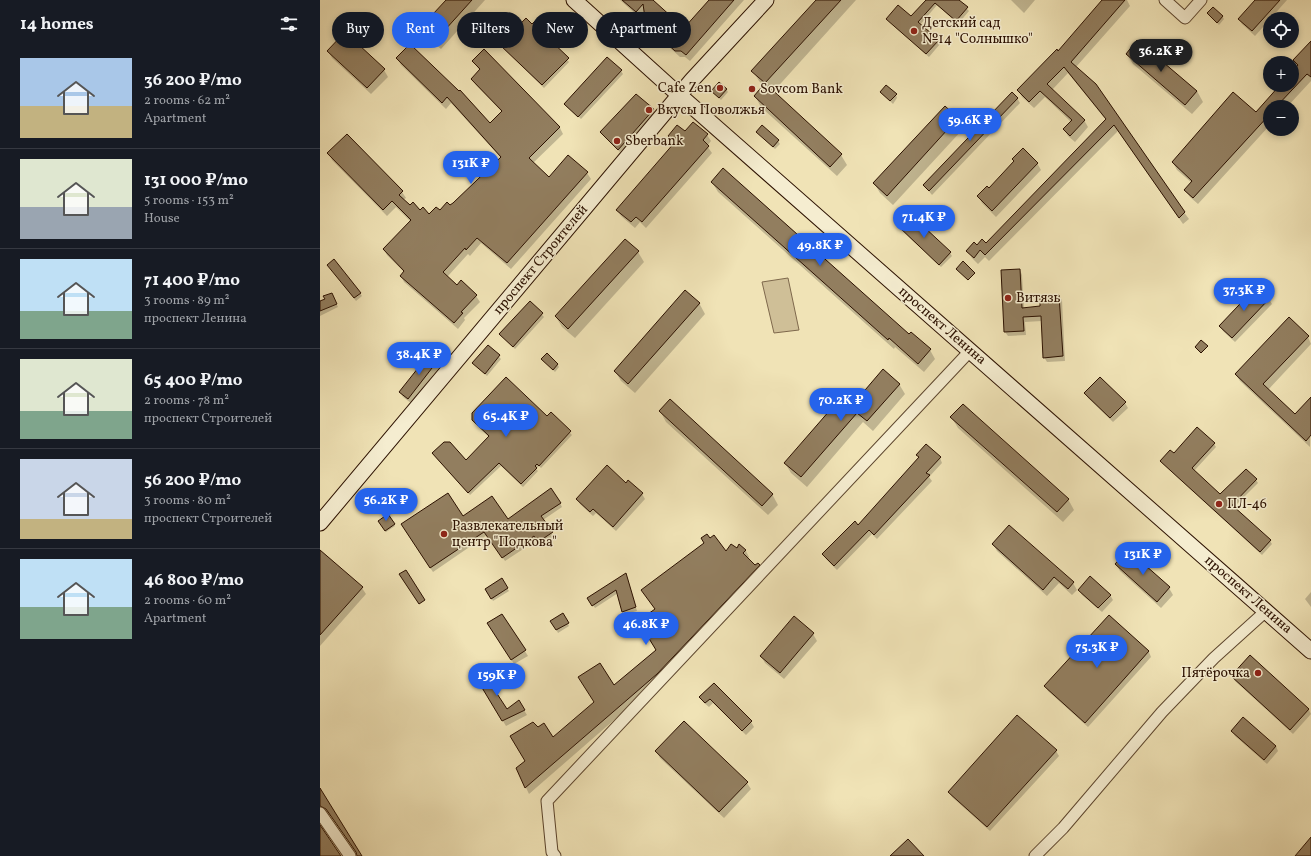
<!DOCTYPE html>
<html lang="en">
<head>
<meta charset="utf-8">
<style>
  body { margin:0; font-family:Vollkorn,serif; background:#20242c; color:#f1f3f6; height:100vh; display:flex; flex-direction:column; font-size:15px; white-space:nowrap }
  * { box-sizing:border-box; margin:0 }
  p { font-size:13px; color:#9ea1a6 }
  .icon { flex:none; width:22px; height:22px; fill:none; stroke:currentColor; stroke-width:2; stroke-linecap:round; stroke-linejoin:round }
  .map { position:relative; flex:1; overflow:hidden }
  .details { display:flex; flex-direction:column; background:#171b24; width:320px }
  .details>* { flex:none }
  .banner { position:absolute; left:12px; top:12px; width:380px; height:36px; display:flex; gap:8px }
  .tools { position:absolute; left:943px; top:12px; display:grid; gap:8px }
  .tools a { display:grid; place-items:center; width:36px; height:36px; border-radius:50%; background:#171b24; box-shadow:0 2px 6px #0003; font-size:20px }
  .price { position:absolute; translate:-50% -34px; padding:0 9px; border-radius:14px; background:#2563eb; color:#fff; font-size:13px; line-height:26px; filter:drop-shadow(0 1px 2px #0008) }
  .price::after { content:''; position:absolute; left:50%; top:24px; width:12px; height:9px; margin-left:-6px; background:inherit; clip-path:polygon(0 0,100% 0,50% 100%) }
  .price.current { background:#222; color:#fff }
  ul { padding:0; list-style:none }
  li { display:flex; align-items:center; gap:12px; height:100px; padding:0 20px }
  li+li { border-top:1px solid #363941 }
  li span { display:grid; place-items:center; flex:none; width:112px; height:80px; border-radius:0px; color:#555 }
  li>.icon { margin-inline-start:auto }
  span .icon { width:48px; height:48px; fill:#fffc; stroke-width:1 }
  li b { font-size:17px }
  h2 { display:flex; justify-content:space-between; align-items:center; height:48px; padding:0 20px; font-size:17px }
  .pill { padding:0 14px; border-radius:18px; background:#171b24; box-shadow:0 2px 6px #0003; font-size:14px; line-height:36px }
  .pill.current { background:#2563eb; color:#fff }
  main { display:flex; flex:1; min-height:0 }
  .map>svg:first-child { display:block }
</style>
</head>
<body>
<main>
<section class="details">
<h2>14 homes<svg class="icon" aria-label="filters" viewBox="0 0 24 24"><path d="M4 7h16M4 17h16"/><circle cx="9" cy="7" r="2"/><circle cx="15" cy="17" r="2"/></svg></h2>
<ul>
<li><span style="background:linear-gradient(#a9c7e8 60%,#c2b280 0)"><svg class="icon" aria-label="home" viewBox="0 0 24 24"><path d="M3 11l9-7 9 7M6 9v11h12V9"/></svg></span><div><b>36 200 ₽/mo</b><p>2 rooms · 62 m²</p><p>Apartment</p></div></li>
<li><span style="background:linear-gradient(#dfe7d0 60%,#9aa5b1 0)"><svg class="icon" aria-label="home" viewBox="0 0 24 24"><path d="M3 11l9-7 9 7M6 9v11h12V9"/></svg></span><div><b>131 000 ₽/mo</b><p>5 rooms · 153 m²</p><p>House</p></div></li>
<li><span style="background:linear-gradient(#bfe0f5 65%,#7fa58c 0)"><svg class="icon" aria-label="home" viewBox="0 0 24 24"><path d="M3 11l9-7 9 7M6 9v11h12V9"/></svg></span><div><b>71 400 ₽/mo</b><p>3 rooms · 89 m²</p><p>проспект Ленина</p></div></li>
<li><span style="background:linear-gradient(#dfe7d0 65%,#7fa58c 0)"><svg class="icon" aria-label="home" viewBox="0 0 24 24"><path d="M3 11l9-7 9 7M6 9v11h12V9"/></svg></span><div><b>65 400 ₽/mo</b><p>2 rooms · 78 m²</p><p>проспект Строителей</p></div></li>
<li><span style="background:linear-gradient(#c9d6e8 75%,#c2b280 0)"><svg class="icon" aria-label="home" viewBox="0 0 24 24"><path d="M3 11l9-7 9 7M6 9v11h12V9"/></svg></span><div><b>56 200 ₽/mo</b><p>3 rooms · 80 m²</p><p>проспект Строителей</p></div></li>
<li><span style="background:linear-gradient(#bfe0f5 60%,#7fa58c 0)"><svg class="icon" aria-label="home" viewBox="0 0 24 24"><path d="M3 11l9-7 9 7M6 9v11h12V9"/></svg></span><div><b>46 800 ₽/mo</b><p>2 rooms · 60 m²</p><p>Apartment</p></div></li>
</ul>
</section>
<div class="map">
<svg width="991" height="856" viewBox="0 0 991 856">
  <rect width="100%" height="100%" fill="#f0e3b6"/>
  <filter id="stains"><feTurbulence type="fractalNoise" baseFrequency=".005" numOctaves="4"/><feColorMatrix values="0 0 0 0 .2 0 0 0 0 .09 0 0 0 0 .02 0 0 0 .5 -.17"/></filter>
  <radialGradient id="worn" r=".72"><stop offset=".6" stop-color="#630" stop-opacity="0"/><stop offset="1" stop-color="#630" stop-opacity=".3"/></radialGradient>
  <!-- green -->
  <polygon fill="#cfbf97" stroke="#7e684c" points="468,278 479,330 454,333 442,282"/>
  <!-- shadow -->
  <g fill="#0003">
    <polygon points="127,0 165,0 121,49 107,37 102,28"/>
    <polygon points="300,0 328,0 364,29 390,0 424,0 370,61 365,57 360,57 347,45 341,46 336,36 331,31 327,24 326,12 320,18"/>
    <polygon points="497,0 536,0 453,92 521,155 527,165 517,176 441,107 435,96 444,86 439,81 433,71"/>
    <polygon points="607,0 638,0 649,11 638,24 617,5 600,25 620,44 609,57 569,22 568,19 591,18"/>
    <polygon points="691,0 715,0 704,13"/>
    <polygon points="783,0 807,0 810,6 756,67 869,219 863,224 798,131 669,261 665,257 658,264 652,258 648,251 657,246 666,244 786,120 748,73 732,90 764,120 768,127 755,142 748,136 744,129 751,122 725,97 714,108 702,97 698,90 738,52"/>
    <polygon points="936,0 967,0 935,36 922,24 919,19"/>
    <polygon points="888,13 902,16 904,19 899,25"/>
    <polygon points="212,25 233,32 234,35 229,41 249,62 224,88 183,48"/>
    <polygon points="991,42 991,81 967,107 950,107 950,125 878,204 870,197 865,190 872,183 857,170 853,163 936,113 961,85 972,85 972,73 978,67 974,61"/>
    <polygon points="8,51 64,70 68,77 51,94 12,58"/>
    <polygon points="164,51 240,128 243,134 213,163 229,178 267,173 271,179 191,269 161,243 150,256 148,254 128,276 127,277 137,286 156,296 160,302 144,318 145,320 138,329 84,282 81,276 84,272 67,255 64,249 91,222 76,207 67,216 12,160 9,153 82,192 86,198 83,200 90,207 109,215 130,206 181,158 131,103 126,109 81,65 77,58 170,125 182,112 156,85 152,79 160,71 153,61"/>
    <polygon points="807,54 877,91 883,102 872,114 813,64"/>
    <polygon points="301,71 303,74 261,119 247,107"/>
    <polygon points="406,89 408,92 401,100 392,91"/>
    <polygon points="561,92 576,95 577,98 573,104"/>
    <polygon points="697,98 700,103 612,195 604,185"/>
    <polygon points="625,107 637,119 643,129 573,205 560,193 554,183"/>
    <polygon points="333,109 335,112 300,152 281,133"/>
    <polygon points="373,123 387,135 391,141 387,146 392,153 326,228 320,222 315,228 301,216 297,210 355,144 349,136 365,133"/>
    <polygon points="437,132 458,141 460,144 455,149"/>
    <polygon points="695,162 717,163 721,170 676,217 662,203 658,196 669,189"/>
    <polygon points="392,182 589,335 610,350 615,359 604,372 575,347 574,349 398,192"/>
    <polygon points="589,214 630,253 632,256 621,267 580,229 578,226"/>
    <polygon points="305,241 318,252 324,262 255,338 242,327 236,317"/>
    <polygon points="10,268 40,293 42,296 36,301"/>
    <polygon points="700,270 702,275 704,309 721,307 739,296 742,300 745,361 727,362 724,357 722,321 705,322 706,335 688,336 685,332"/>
    <polygon points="937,288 949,299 952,304 915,342 903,331 900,326"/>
    <polygon points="13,297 18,307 0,316 0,303"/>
    <polygon points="210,302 224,317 195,349 181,334"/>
    <polygon points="379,303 385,314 315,393 301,381 295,371"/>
    <polygon points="988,337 991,344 948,390 975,415 991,398 990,447 920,381 916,375"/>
    <polygon points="168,346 181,359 167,376 153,363"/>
    <polygon points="223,359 237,364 239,367 235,372"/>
    <polygon points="118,360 121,365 91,403 83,397 80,392"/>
    <polygon points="579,384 585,394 553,431 543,422 487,487 471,473 465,463 534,405"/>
    <polygon points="765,393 805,403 808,408 793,422 768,398"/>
    <polygon points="340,411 452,494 458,505 448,515 346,422"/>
    <polygon points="231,414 252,435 221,468 219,466 216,469 218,471 203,487 181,466 150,495 115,456 146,462 169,437 153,420 227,418"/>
    <polygon points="632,418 748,499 754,510 743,522 638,428"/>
    <polygon points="894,444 896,447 874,471 900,496 936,480 938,483 913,508 950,541 952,544 942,555 843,464 841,461 854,454"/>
    <polygon points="598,455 620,458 622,463 609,477 612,481 557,539 552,534 517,570 506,559 504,554 538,526 599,458"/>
    <polygon points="306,484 322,494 325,499 296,531 276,513 273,516 260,504 257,499"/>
    <polygon points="240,503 242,507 223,520 234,537 221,546 217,540 185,561 167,535 113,572 84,529 143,517 188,520"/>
    <polygon points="68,515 75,526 66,532 59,522"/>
    <polygon points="673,544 753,583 757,590 752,595 739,583 727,596 677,551"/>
    <polygon points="419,546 426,551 429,557 427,559 435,566 438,564 443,572 340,680 209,794 197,769 337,650 336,623 406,553 417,549"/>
    <polygon points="0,551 42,588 46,594 0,646"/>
    <polygon points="796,564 849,588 853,595 841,608 800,571"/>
    <polygon points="306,574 317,611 305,614 298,593 275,608 268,598"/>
    <polygon points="181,579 189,591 173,601 166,589"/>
    <polygon points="759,590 790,595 793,600 782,612 762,595"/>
    <polygon points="991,592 991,607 985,599"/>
    <polygon points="182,615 208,656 194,664 171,628"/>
    <polygon points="243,615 249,626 238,633 232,621"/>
    <polygon points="789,616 829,652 831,657 768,727 728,691 725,686"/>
    <polygon points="493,634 497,641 464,679 445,663 441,656"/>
    <polygon points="930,657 989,710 991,714 973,734 915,681 912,676"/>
    <polygon points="153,672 187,710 199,702 207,715 186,726"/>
    <polygon points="394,684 431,722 434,727 426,735 393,703 389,707 383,702 381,697"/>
    <polygon points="912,731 956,746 958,751 947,764 915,736"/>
    <polygon points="336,751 427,783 431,789 404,818 340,758"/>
    <polygon points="736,751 739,756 670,831 632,797 629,792"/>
    <polygon points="0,790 41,856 38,856 11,816 4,812 0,814"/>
  </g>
  <!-- building -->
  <g fill="#927e5f" stroke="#2c1100">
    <polygon points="126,0 152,0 115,41 100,28"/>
    <polygon points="302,0 333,0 364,28 389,0 414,0 366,55 361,51 355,51 342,39 336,40 335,32 326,25 323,4 316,12"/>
    <polygon points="496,0 521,0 445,83 431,71"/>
    <polygon points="606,0 639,0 648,7 636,21 615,3 598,22 619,40 606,54 566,19 578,5 591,16"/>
    <polygon points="782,0 805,0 751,62 776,84 865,212 859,218 794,125 665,255 660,250 654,258 646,251 654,242 657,245 662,239 666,243 786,119 744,67 727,84 765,120 750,136 743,129 752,120 720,91 709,102 697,90 737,49 738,51"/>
    <polygon points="935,0 960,0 932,31 918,19"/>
    <polygon points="893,7 903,16 897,23 887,13"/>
    <polygon points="219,17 233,32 228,38 249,58 222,85 180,45 206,18 212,24"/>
    <polygon points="25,32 65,69 47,88 7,51"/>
    <polygon points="817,40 877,91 865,105 806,54"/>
    <polygon points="991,41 991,77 987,74 956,107 950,107 950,114 873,198 864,190 872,181 852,162 913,92 936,112 960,85 972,85 972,72 978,65 973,60"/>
    <polygon points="90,44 139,91 140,90 170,123 182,111 151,79 160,69 152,61 164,49 240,127 209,158 229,177 248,155 268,172 187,263 157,238 146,250 145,248 125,270 123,272 137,285 141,280 157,295 141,312 143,313 134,323 80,276 84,271 63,249 91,220 72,201 63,210 7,153 27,134 83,191 79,195 90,205 93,202 100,210 103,207 109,214 116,207 120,210 127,202 130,205 133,203 181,157 127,97 122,103 76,58"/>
    <polygon points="287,57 302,70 258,117 244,104"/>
    <polygon points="399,82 407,89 399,98 391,91"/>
    <polygon points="445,83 522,154 510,167 434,96"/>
    <polygon points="566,85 577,94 570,101 560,92"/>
    <polygon points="692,92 698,98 609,191 603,185"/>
    <polygon points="316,94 334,109 298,150 280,132"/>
    <polygon points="625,106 638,118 567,196 553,183"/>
    <polygon points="373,122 388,134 383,140 389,146 322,222 316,217 311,222 296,210 355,142 348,136 357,125 365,131"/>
    <polygon points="442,125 459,140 453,147 436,132"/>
    <polygon points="703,148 718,163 672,211 657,196 667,186 669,188 694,161 692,159"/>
    <polygon points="403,168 589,334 591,332 611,349 598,364 569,338 568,340 391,182"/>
    <polygon points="589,213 631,252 619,265 577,225"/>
    <polygon points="305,239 319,251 248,329 235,316"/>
    <polygon points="14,259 41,293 34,298 7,265"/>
    <polygon points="643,261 655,273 648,280 636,269"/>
    <polygon points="700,269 702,308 720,306 720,296 739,295 743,356 723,358 721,316 703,317 704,331 684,332 681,270"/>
    <polygon points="937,286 950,298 912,338 899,326"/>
    <polygon points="365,290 380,303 308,384 294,371"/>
    <polygon points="12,293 17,304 0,311 0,301 5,299 3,296"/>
    <polygon points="210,301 223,313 193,347 179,334"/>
    <polygon points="969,317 989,336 943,384 975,414 991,397 991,435 986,441 915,374"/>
    <polygon points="881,340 888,346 881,353 875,347"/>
    <polygon points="168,345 180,355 165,374 152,363"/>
    <polygon points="110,353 119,359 88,399 79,392"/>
    <polygon points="227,353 238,364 233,370 221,359"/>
    <polygon points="563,369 580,384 547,421 537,413 481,477 464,463 524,394 534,403"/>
    <polygon points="186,377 227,416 231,412 251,431 219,466 217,464 215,466 217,468 201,484 179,463 148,493 112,453 124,442 130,442 146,460 169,436 152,420 152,413"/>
    <polygon points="780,377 806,402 790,418 764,393"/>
    <polygon points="350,399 453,494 442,506 339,411"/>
    <polygon points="643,404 749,499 737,512 630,417"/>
    <polygon points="877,427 895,443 872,468 900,494 926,469 937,479 912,505 951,540 940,552 840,461 850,450 854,453"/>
    <polygon points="606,444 621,457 606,473 610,475 554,535 549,530 514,566 502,554 535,521 538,525 599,457 596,455"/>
    <polygon points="287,465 306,483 308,480 323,493 293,527 273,509 270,512 256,499"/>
    <polygon points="231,488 241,503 221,516 233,532 218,542 214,536 182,558 164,532 110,568 81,524 128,493 143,516 172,496 188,519"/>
    <polygon points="68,514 75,524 65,531 58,521"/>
    <polygon points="689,525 754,582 748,589 734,577 723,590 672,544"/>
    <polygon points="387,534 390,538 394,535 406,551 411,544 417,548 419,544 426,550 423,553 435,565 438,563 440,565 337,674 205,788 196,768 205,761 190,736 213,722 218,727 224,723 233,737 274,702 258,677 280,663 294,685 336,650 322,627 335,623 328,614 335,609 321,590 384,543 381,538"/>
    <polygon points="0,550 43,587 0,635"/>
    <polygon points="808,550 850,587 837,602 795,564"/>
    <polygon points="86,570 105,600 99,604 79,574"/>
    <polygon points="306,573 316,607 302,612 296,590 272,606 267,598"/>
    <polygon points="770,576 791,595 778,608 758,590"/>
    <polygon points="182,578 188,588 171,599 165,589"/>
    <polygon points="243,613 249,623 236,630 230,621"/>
    <polygon points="182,614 206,650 191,660 167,623"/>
    <polygon points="789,615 829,651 765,723 724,686"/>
    <polygon points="474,616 494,633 460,673 440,656"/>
    <polygon points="930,655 989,709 970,730 911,676"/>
    <polygon points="159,666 187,709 199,700 205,710 182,721 152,671"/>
    <polygon points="394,683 432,721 422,731 390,699 385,703 379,697"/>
    <polygon points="697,715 737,750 667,827 628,792"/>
    <polygon points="923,717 956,746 944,760 911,731"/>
    <polygon points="364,721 428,782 399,812 335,751"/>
    <polygon points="0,788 42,856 37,856 36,852 6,809 0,806"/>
    <polygon points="0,825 21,856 0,856"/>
    <polygon points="991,837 991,856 975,856"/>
    <polygon points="588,839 604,856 570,856"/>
  </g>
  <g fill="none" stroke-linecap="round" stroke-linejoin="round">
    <!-- street casing -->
    <g stroke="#5d462e" stroke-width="13">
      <g id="street">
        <polyline points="845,0 865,18 881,0"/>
        <polyline points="0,813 30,856"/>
        <polyline points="235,856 232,852 227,801 650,351"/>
        <polyline points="715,856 743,828 842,712 894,658 946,611"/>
      </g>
    </g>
    <!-- secondary casing -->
    <g stroke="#2c1100" stroke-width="17">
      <g id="secondary">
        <polyline points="254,0 349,86 991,651"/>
        <polyline points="0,523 372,80 446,0"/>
      </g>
    </g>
    <!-- street -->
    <use href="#street" stroke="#f5edd0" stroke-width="11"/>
    <!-- secondary -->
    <use href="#secondary" stroke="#f5edd0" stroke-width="15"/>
  </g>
  <!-- markers -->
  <g fill="#8f2418" stroke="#f5edd0" stroke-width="1.5">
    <circle cx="594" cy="31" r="4"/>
    <circle cx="400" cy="88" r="4"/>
    <circle cx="432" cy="89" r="4"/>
    <circle cx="329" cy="110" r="4"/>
    <circle cx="297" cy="141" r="4"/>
    <circle cx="688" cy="298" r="4"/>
    <circle cx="899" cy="504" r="4"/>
    <circle cx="124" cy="534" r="4"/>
    <circle cx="938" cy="673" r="4"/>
  </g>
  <g text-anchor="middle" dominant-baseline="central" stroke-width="3" stroke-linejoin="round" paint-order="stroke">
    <!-- poi labels -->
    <g font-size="14" fill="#2c1100" stroke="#f5edd0" text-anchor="start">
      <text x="602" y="23">Детский сад<tspan x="602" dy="16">№14 "Солнышко"</tspan></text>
      <text x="392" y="88" text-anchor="end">Cafe Zen</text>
      <text x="440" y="89">Sovcom Bank</text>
      <text x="337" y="110">Вкусы Поволжья</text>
      <text x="305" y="141">Sberbank</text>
      <text x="696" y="298">Витязь</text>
      <text x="907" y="504">ПЛ-46</text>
      <text x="132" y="526">Развлекательный<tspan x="132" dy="16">центр "Подкова"</tspan></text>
      <text x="930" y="673" text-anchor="end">Пятёрочка</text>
    </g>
    <!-- street labels -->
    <g font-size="14" fill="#2c1100" stroke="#f5edd0">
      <text transform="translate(221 260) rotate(-50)">проспект Строителей</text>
      <text transform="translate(622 326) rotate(41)">проспект Ленина</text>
      <text transform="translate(928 595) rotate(41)">проспект Ленина</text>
    </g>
  </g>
  <rect width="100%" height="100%" filter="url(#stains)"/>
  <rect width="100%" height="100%" fill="url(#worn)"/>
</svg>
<div class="tools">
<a><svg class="icon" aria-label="locate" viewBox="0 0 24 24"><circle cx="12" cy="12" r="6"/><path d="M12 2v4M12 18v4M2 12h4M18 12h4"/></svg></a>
<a>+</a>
<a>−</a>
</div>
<b class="price current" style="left:841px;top:73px">36.2K ₽</b>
<b class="price" style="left:650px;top:142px">59.6K ₽</b>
<b class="price" style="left:151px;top:185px">131K ₽</b>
<b class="price" style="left:604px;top:239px">71.4K ₽</b>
<b class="price" style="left:500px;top:267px">49.8K ₽</b>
<b class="price" style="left:924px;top:312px">37.3K ₽</b>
<b class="price" style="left:99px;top:376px">38.4K ₽</b>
<b class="price" style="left:521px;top:422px">70.2K ₽</b>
<b class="price" style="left:186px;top:438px">65.4K ₽</b>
<b class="price" style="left:66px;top:522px">56.2K ₽</b>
<b class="price" style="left:823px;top:576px">131K ₽</b>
<b class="price" style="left:326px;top:646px">46.8K ₽</b>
<b class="price" style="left:777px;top:669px">75.3K ₽</b>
<b class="price" style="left:177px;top:697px">159K ₽</b>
<div class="banner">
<a class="pill">Buy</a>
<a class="pill current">Rent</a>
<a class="pill">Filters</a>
<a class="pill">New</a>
<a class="pill">Apartment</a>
</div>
</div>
</main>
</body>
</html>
